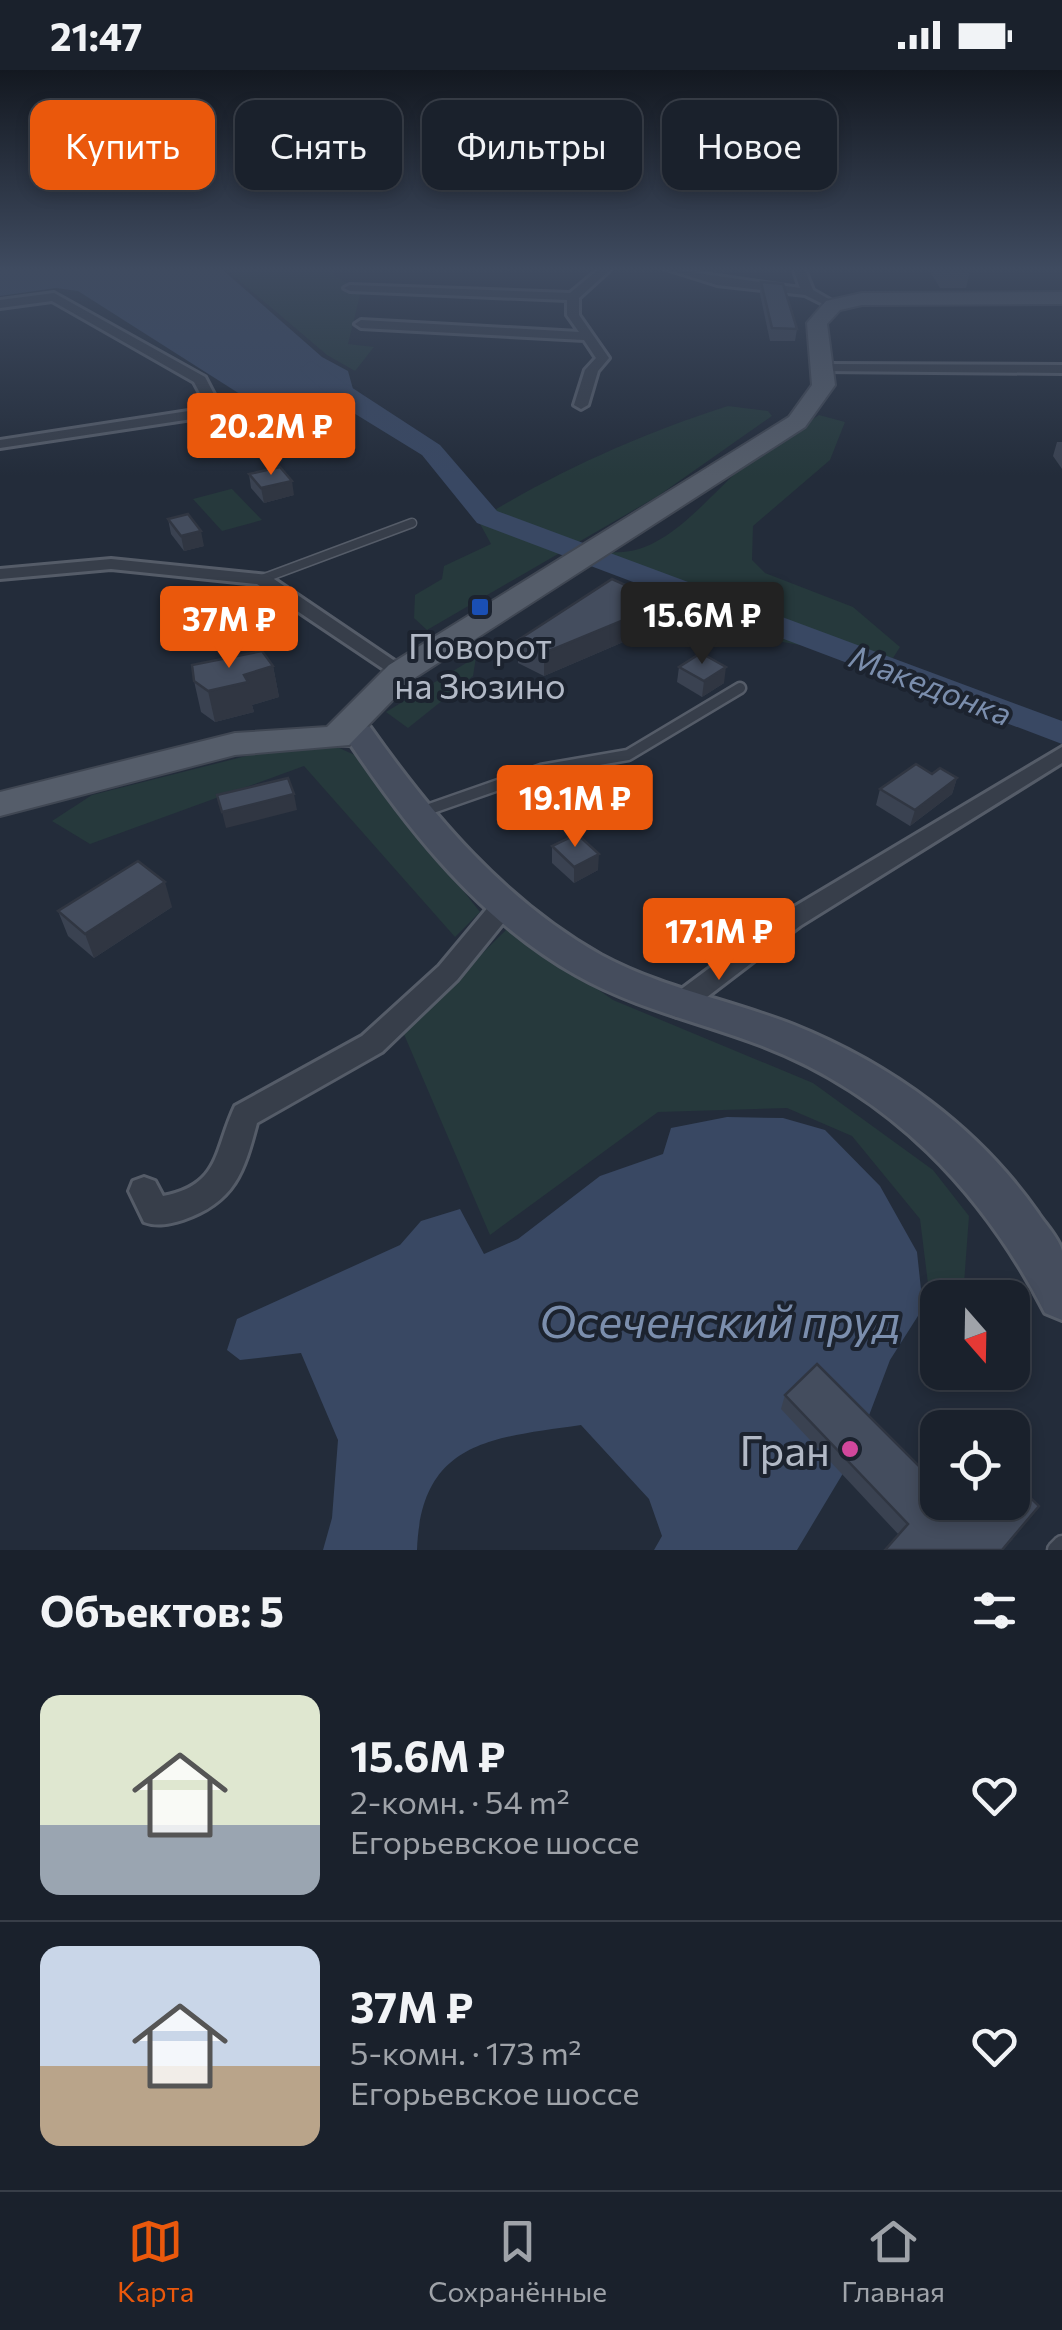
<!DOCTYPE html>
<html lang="ru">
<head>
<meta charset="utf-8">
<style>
  body { margin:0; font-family:Commissioner,sans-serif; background:#272e38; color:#f1f3f6; height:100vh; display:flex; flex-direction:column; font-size:38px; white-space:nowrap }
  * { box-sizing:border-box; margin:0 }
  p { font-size:32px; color:#9fa3a9 }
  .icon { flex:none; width:55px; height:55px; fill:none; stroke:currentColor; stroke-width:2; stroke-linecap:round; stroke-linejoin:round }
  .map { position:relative; height:1480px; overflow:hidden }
  .details { display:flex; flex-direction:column; background:#1a212c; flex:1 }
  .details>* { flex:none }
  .top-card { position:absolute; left:30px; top:30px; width:1002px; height:90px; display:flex; gap:20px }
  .needle { width:65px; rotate:160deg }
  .buttons { position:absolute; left:920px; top:1210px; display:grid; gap:20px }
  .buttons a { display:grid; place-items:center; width:110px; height:110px; border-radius:20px; background:#1a212c; box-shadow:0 5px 15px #0003,0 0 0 2px #383e48; font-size:50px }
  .price { position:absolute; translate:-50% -85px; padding:0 22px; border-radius:10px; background:#ea580c; color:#fff; font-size:32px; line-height:65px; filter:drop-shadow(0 2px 5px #0008) }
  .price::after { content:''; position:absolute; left:50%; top:60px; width:30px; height:22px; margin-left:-15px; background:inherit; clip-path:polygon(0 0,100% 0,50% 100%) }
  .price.selected { background:#222; color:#fff }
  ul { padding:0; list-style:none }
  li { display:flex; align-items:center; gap:30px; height:250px; padding:0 40px }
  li+li { border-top:2px solid #383e48 }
  li span { display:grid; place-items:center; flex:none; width:280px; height:200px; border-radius:20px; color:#555 }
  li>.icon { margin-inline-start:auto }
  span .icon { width:120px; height:120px; fill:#fffc; stroke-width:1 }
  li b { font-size:42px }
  h2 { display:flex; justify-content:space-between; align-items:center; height:120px; padding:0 40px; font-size:42px }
  .tag { padding:0 35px; border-radius:20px; background:#1a212c; box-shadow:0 5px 15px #0003,0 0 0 2px #383e48; font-size:35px; line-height:90px }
  .tag.selected { background:#ea580c; color:#fff }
  .status { display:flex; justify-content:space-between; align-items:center; height:70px; padding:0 50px; background:#1a212c; direction:ltr }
  .status svg { height:28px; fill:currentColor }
  .tabs { display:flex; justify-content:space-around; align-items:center; height:140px; border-top:2px solid #383e48; background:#1a212c; font-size:28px; color:#9fa3a9 }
  .tabs a { display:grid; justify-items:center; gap:5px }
  .tabs .selected { color:#ea580c }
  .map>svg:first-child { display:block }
</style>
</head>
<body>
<div class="status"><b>21:47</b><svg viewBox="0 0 49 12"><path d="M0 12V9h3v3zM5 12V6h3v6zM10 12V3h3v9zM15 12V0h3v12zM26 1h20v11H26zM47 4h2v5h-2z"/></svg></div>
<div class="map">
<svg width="1062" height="1480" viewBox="0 0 1062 1480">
  <rect width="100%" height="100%" fill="#232c3a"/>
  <!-- green -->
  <g fill="#26393c">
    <polygon points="234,198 334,198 333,205 361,221 348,274 374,277 355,301 327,285 227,200"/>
    <path d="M728,336L768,341L772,346L658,426L427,560L414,548L415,525L442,509L444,496L491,474L478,450C558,401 638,365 728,336Z"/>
    <path d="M819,345L845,352L830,390L753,456L752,490L765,503L853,537L900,577L893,588C829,577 765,575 705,552L690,518L604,488L611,482C666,487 708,425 746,394C768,376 795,361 819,345Z"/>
    <polygon points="231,419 232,419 262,450 222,461 193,429"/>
    <polygon points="476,587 473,606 408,658 386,642"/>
    <polygon points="317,668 357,686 480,842 455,867 304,696 90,774 52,751 92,725"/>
    <polygon points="509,857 613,930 813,1013 933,1100 969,1146 963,1227 938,1228 937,1252 933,1254 920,1149 852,1066 787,1038 658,1042 490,1165 403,962"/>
  </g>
  <!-- water -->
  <g fill="#394863">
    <path d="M0,198H229L224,201L322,287L348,301L353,319C335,350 291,345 262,338L78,221L56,218L0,226Z"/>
    <path d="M727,1047L783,1048L825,1060L880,1116L917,1182L923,1238L890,1290L854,1385L797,1480H654L662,1466L649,1429L581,1355C491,1368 421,1371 417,1480H323L332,1448L338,1370L301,1283L240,1290L227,1280L237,1249L400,1175L421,1151L460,1139L484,1184L518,1169L600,1106L663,1084L671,1058Z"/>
  </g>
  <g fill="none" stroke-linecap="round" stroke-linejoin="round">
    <!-- river -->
    <polygon fill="#394863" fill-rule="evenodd" points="311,291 440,375 497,441 1062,651 1062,674 477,453 422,385 339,334 303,303 300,298"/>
    <!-- service-far2 casing -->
    <g stroke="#555c68" stroke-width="11">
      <polyline id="service-far2" points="262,509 412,453"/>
    </g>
    <!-- service-far1 casing -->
    <g stroke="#555c68" stroke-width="15">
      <polyline id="service-far1" points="421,742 541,700 628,685 740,618"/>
    </g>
    <!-- service casing -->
    <g stroke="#555c68" stroke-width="21">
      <polyline id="service" points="1056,1480 1062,1474"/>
    </g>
    <!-- minor casing -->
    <g stroke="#555c68" stroke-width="6">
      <g id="minor">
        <polygon points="600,198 612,198 579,228 579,245 609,288 598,301 588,335 581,339 574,335 585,300 596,288 584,270 361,258 355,254 361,250 579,262 567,245 567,230 350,221 344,218 350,215 570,223"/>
        <polygon points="663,198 800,218 793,198 804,198 813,220 839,235 833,239 805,225 717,215"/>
        <polygon points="54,223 205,307 242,378 240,381 230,381 212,346 0,378 0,370 208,338 194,312 52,231 0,238 0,230"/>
        <polygon points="826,294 1062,295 1062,303 821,301 819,298"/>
        <polygon points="111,489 268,505 411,602 401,608 394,606 257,514 111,499 0,509 0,499"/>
        <polygon points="1062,677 1062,693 800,856 686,943 677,947 668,943 664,936 668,929 782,844"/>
        <path d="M504,826L513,829L516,835L513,841L457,910L382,982L257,1053C244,1102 235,1132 183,1150C170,1154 157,1157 144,1152L129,1121L133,1111L144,1107L155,1111L163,1126C221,1115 214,1080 235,1036L362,966L439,896L495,829Z"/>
      </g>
    </g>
    <!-- secondary casing -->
    <g stroke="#555c68" stroke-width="6">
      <path id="secondary" d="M359,655L370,657C433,746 505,831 601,885C662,918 730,930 794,955C891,994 978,1057 1038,1143C1045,1154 1059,1168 1062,1181C1062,1202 1062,1229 1062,1250L1045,1243C983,1122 890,1024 760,975C699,952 634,938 576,905C481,851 411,764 351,675L326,674L322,667L326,660Z"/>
    </g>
    <!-- primary casing -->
    <g stroke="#404753" stroke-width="4">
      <polygon id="primary" points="1062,222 1062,234 862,235 840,240 827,254 835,315 805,357 413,609 349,675 235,685 0,746 0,722 235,663 327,657 389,595 789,347 812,315 807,253 826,231 862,223"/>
    </g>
    <!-- service-far2 -->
    <use href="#service-far2" stroke="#373e4a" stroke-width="8"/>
    <!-- service-far1 -->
    <use href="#service-far1" stroke="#373e4a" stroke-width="10"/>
    <!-- service -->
    <use href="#service" stroke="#373e4a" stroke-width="16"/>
    <!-- minor -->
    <use href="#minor" fill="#373e4a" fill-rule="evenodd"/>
    <!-- secondary -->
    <use href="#secondary" fill="#454d5d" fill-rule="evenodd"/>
    <!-- primary -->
    <use href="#primary" fill="#555d6a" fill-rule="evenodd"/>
  </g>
  <!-- wall -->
  <g fill="#3a4251">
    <polygon points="928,198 968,198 970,201 966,218 940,218"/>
    <polygon points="761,212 797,259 795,271 770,271 760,224"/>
    <polygon points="1057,372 1062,372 1062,399 1053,386"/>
    <polygon points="249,404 294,425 264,433 251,418"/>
    <polygon points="168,449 204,476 184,481 171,464"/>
    <polygon points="665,533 663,555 544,606 518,593 518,570"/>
    <polygon points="273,596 279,627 252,635 254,642 215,652 201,642 194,611"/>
    <polygon points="679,597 724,613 702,627 677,612"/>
    <polygon points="932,704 957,708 952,724 910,756 876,735 880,719"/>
    <polygon points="552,776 598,800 574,813 552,793"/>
    <polygon points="172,837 94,888 68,866 58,841"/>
    <polygon points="785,1325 938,1432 899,1465 781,1339"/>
  </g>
  <!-- shaded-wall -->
  <g fill="#303642">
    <polygon points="292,411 294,425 264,433 261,418"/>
    <polygon points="201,461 204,476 184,481 181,466"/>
    <polygon points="665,533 663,555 544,606 544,583"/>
    <polygon points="273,596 279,627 252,635 254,642 215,652 208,621 244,605"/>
    <polygon points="726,597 724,613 702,627 704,611"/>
    <polygon points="957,708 952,724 910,756 915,740"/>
    <polygon points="294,724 297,740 226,758 222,742"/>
    <polygon points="599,784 598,800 574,813 574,797"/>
    <polygon points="165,812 172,837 94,888 85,864"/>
  </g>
  <!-- building -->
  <g fill="#444d5e" stroke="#303642" stroke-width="2.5">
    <polygon points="942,198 968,198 970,201 944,200"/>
    <polygon points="761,212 783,214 797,259 772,258"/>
    <polygon points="280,397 292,411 261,418 249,404"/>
    <polygon points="188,444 201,461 181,466 168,449"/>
    <polygon points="612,509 665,533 544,583 518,570"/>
    <polygon points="262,581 273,596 244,605 248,612 208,621 194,611 192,595"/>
    <polygon points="701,583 726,597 704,611 679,597"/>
    <polygon points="916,694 932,704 940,698 957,708 915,740 880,719"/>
    <polygon points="288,708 294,724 222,742 217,725"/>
    <polygon points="577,764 599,784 574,797 552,776"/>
    <polygon points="138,791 165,812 85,864 58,841"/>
    <polygon points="817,1294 938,1415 938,1432 1012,1432 1012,1410 1039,1436 1002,1480 885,1480 908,1454 785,1325"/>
  </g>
  <!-- sky -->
  <linearGradient id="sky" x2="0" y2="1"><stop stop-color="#131820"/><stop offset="0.49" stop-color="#3f4b60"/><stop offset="1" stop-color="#3f4b60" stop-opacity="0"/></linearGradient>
  <rect width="1062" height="406" fill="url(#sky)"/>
  <!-- markers -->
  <rect fill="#1a4fb4" stroke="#1c232f" stroke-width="4" x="470" y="527" width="20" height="20" rx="5"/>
  <circle fill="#d1479c" stroke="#1c232f" stroke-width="4" cx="850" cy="1379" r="10"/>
  <g text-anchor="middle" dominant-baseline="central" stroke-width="8" stroke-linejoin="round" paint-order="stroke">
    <!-- far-water labels -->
    <g font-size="32" font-style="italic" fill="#7b8ead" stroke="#1c232f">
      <text transform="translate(931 614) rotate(21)">Македонка</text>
    </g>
    <!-- poi labels -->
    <g font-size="35" fill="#b2b9c6" stroke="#1c232f">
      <text x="480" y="574">Поворот<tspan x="480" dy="40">на Зюзино</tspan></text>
    </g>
    <!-- near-poi labels -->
    <g font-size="42" fill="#b2b9c6" stroke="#1c232f" text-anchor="end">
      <text x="830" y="1379">Гран</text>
    </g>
    <!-- near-water labels -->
    <g font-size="45" font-style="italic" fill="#7b8ead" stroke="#1c232f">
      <text x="720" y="1249">Осеченский пруд</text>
    </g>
  </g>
</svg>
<div class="buttons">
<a><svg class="needle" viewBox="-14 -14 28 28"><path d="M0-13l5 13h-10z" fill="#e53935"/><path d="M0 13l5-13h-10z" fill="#9fa3a9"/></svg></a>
<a><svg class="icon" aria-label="locate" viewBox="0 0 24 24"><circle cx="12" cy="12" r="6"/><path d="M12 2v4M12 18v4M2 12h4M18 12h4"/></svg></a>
</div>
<b class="price" style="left:271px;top:408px">20.2M ₽</b>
<b class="price selected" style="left:702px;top:597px">15.6M ₽</b>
<b class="price" style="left:229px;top:601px">37M ₽</b>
<b class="price" style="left:575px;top:780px">19.1M ₽</b>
<b class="price" style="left:719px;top:913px">17.1M ₽</b>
<div class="top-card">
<a class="tag selected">Купить</a>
<a class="tag">Снять</a>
<a class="tag">Фильтры</a>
<a class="tag">Новое</a>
</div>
</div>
<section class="details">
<h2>Объектов: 5<svg class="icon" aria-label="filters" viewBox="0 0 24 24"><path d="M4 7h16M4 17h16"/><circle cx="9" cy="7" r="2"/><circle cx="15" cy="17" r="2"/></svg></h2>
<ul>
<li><span style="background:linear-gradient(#dfe7d0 65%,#9aa5b1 0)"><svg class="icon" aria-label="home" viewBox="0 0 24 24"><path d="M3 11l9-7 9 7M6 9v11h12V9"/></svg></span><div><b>15.6M ₽</b><p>2-комн. · 54 m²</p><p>Егорьевское шоссе</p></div><svg class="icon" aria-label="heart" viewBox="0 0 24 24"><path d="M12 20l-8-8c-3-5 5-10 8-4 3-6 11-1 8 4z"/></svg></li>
<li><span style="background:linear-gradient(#c9d6e8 60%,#b9a48a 0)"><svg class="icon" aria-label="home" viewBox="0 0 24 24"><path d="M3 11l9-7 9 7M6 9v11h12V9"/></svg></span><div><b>37M ₽</b><p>5-комн. · 173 m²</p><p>Егорьевское шоссе</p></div><svg class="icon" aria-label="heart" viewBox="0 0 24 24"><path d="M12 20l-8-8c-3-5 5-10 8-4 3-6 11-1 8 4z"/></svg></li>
</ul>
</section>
<nav class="tabs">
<a class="selected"><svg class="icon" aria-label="map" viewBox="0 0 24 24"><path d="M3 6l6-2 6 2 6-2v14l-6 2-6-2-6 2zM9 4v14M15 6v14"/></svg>Карта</a>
<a><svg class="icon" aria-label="saved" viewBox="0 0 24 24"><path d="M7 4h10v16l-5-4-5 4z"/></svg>Сохранённые</a>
<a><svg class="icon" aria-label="home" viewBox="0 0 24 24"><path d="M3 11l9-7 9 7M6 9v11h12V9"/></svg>Главная</a>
</nav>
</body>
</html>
